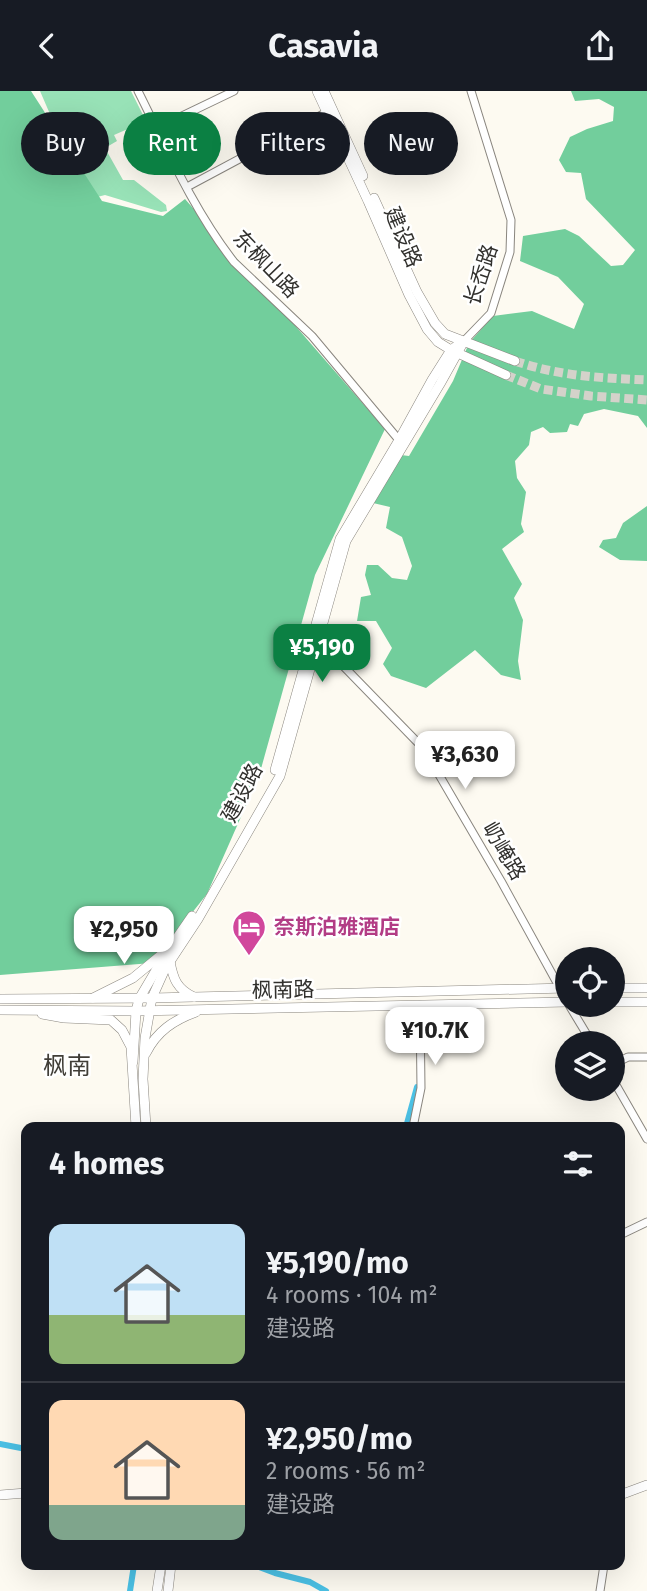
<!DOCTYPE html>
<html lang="en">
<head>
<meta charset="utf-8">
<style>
  body { margin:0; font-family:"Fira Sans","Noto Sans SC",sans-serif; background:#242831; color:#f1f3f6; height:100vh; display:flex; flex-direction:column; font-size:26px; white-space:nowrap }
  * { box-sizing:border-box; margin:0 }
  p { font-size:23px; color:#9ea1a6 }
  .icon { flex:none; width:38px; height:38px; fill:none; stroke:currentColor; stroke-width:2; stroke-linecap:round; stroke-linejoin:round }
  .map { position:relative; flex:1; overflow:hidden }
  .drawer { position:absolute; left:21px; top:1031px; width:604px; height:448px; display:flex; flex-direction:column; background:#171b24; border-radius:14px; box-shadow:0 7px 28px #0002 }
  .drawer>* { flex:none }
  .hud { position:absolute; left:21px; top:21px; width:606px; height:63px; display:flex; gap:14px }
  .tools { position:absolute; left:555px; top:856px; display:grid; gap:14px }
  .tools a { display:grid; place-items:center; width:70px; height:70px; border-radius:50%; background:#171b24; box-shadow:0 7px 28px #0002; font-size:35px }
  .price { position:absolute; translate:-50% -60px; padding:0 16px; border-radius:14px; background:#fff; color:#222; font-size:23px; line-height:46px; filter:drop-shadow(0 2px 4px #0008) }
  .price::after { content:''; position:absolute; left:50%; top:42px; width:21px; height:16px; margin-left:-10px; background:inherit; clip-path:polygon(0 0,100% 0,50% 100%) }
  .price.current { background:#0b8043; color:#fff }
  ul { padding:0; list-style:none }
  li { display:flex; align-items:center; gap:21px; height:175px; padding:0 28px }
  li+li { border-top:2px solid #363941 }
  li span { display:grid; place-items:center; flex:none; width:196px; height:140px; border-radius:14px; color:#555 }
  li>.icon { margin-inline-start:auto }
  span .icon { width:84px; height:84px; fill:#fffc; stroke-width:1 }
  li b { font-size:30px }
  h2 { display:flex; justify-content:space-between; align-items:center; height:84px; padding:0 28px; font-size:30px }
  .pill { padding:0 24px; border-radius:32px; background:#171b24; box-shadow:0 7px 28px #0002; font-size:24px; line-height:63px }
  .pill.current { background:#0b8043; color:#fff }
  header { display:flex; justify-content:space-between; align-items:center; height:91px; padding:0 28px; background:#171b24; font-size:32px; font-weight:700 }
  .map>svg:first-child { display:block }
</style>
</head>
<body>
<header><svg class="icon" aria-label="back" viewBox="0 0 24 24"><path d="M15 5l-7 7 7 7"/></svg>Casavia<svg class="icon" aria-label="share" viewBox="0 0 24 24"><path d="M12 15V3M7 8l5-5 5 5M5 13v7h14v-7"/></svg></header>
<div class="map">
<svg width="647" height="1500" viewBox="0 0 647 1500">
  <rect width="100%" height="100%" fill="#fdfaf1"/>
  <!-- green -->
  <polygon fill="#98e2b7" points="40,0 131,0 146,30 114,44 117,50 105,57 123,89 134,89 166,114 167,120 161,121 105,104 66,114 54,55 56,37"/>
  <!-- forest -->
  <g fill="#72ce9c">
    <polygon points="0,0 31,0 102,110 163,125 185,108 385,338 315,484 259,685 207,803 152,872 0,884"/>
    <polygon points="571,0 647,0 647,337 638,325 604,318 584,323 578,335 570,333 567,341 550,342 543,336 531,341 529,354 515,370 517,387 526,401 521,433 524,441 502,458 522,493 514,507 523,529 518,570 521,589 501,584 475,559 426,597 391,585 383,573 392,557 376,530 357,530 361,506 371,504 365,484 367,474 378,474 392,487 407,489 412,475 402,446 386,437 390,416 373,412 401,364 409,365 453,290 469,252 493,225 532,220 574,238 584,213 558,186 520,170 523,145 565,138 579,145 611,175 623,174 635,159 586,108 581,82 566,81 559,69 570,46 587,38 613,30 614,16 599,8 575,10"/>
    <polygon points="647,415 647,470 620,469 599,456 603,449 616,447 623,432"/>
  </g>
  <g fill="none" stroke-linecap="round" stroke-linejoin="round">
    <!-- canal -->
    <g stroke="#4bc1e5" stroke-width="6">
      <polyline points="406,1036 417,996"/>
      <polyline points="0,1353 26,1358"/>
      <polyline points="254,1474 275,1482 310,1491 326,1500"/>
      <polyline points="130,1500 134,1474"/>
    </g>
    <!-- major-tunnel -->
    <g stroke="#d4d2ca" stroke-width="9" stroke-dasharray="9 4.5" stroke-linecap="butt">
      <path d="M515,270C559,285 600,287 647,289"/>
      <polyline points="506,284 541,298 591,305 647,309"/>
    </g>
    <!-- minor casing -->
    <g stroke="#8a867f" stroke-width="9">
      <g id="minor">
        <path d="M138,0C167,58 194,120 234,171L312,245L399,349"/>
        <polyline points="157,37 234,0"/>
        <polyline points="187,96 327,21"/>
        <polyline points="464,250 491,222 510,161 511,129 471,0"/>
        <polyline points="317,548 424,658 501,790 567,910"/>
        <polyline points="569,914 592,952"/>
        <polyline points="612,974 628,966 647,966"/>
        <polyline points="612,987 647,1048"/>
        <polyline points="413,1036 421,997 420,914"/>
        <polyline points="620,1144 647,1131"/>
        <polyline points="600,1500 604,1474"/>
      </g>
    </g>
    <!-- major casing -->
    <g stroke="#8a867f" stroke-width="10">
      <g id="major">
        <polyline points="317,0 368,110 409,204 427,238 438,251 451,259 506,284"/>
        <polyline points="324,0 363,85"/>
        <polyline points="374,107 417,201 435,232 445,243 515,270"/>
        <polyline points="275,679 340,448 399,349 432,289 451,259 462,251"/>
        <path d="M170,870C173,888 177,898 194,906"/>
        <polyline points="612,897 647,897"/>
        <polyline points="93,907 133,887 161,864"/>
        <polyline points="0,908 152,907 567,897"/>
        <polyline points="612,911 647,911"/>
        <polyline points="0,919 136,920 567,911"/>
        <polyline points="42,923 64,927 111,929 122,939 131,956 136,1036"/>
        <path d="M146,962C157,940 174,929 196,921"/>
        <polyline points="133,971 136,920 139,908 165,864 192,825"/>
        <polyline points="146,1036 143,988 145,947 152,907 165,878 198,828 280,685 346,450 440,293 464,250"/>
        <polyline points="0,1404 26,1402"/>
        <polyline points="620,1404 647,1394"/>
        <polyline points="157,1500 161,1474"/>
        <polyline points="168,1500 171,1474"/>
      </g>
    </g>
    <!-- minor -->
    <use href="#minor" stroke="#fff" stroke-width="7"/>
    <!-- major -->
    <use href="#major" stroke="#fff" stroke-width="9"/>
  </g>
  <!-- icons -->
  <defs>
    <g id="hotel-pin" transform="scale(1.75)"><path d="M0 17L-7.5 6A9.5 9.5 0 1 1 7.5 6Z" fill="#d1479c" stroke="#fff"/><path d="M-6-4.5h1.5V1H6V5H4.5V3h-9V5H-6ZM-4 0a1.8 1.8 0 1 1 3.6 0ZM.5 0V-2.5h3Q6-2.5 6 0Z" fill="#fff"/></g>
  </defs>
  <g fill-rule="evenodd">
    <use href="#hotel-pin" x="249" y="836"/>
  </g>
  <g text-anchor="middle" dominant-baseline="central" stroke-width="5" stroke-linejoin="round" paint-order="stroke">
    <!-- street labels -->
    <g font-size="21" fill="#31302d" stroke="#fff">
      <text transform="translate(403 146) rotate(67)">建设路</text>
      <text transform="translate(266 173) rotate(46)">东枫山路</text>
      <text transform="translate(481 184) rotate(-72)">长岙路</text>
      <text transform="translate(242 702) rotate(-62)">建设路</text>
      <text transform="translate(504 760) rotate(60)">屷崦路</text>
      <text transform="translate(283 899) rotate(-1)">枫南路</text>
    </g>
    <!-- hotel labels -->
    <g font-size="21" font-weight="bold" fill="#b23c85" stroke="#fff" text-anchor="start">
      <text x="274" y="836">奈斯泊雅酒店</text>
    </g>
    <!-- quarter labels -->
    <g font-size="24" fill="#413e38" stroke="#fff">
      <text x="67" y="975">枫南</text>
    </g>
  </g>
</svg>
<div class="tools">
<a><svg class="icon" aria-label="locate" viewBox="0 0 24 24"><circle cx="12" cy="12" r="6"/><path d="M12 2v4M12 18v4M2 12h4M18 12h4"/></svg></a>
<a><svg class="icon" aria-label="layers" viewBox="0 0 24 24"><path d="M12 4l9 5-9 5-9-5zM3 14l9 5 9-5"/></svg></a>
</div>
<b class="price current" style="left:322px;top:593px">¥5,190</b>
<b class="price" style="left:465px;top:700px">¥3,630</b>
<b class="price" style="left:124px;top:875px">¥2,950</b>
<b class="price" style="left:435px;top:976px">¥10.7K</b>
<div class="hud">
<a class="pill">Buy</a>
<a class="pill current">Rent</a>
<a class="pill">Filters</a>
<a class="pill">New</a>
</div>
<section class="drawer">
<h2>4 homes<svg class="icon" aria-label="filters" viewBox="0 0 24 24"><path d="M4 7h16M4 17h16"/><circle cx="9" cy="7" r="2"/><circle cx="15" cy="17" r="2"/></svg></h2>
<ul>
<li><span style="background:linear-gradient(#bfe0f5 65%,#8fb573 0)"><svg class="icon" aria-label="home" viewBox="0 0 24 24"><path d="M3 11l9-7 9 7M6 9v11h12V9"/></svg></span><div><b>¥5,190/mo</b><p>4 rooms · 104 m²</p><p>建设路</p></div></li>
<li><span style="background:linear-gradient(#ffd9b3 75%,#7fa58c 0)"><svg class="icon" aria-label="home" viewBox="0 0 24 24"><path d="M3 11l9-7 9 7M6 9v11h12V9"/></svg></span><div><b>¥2,950/mo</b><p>2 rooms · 56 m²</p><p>建设路</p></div></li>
</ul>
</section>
</div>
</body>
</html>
